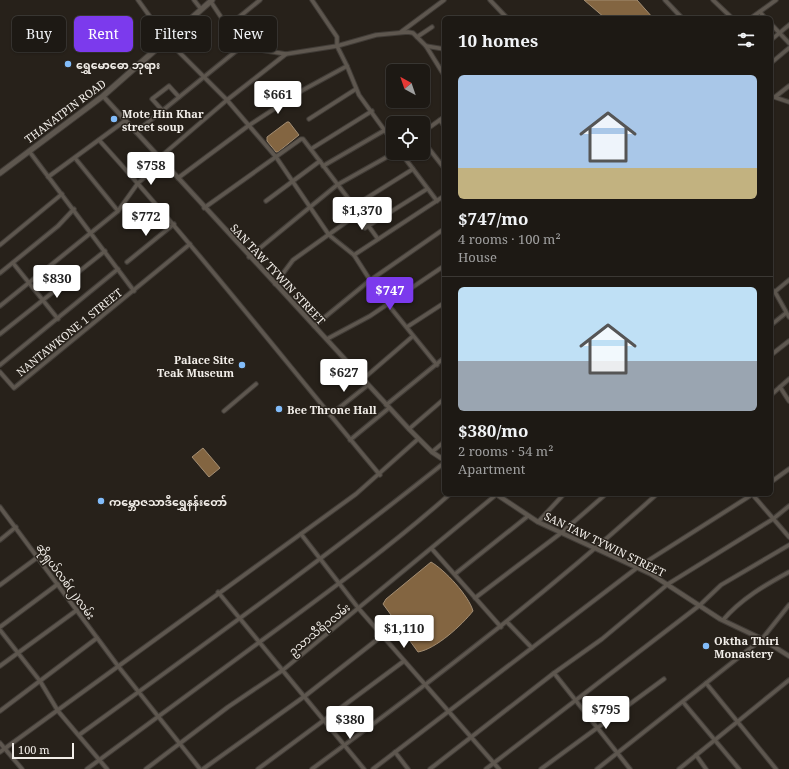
<!DOCTYPE html>
<html lang="en">
<head>
<meta charset="utf-8">
<style>
  body { margin:0; font-family:"Noto Serif","Noto Sans Myanmar",serif; background:#2a2622; color:#f1f3f6; height:100vh; display:flex; flex-direction:column; font-size:15px; white-space:nowrap }
  * { box-sizing:border-box; margin:0 }
  p { font-size:13px; color:#a0a0a0 }
  .icon { flex:none; width:22px; height:22px; fill:none; stroke:currentColor; stroke-width:2; stroke-linecap:round; stroke-linejoin:round }
  .map { position:relative; flex:1; overflow:hidden }
  .details { position:absolute; left:442px; top:16px; width:331px; height:480px; display:flex; flex-direction:column; background:#1d1914; border-radius:6px; box-shadow:0 1px 3px #0004,0 0 0 1px #3b3834 }
  .details>* { flex:none }
  .banner { position:absolute; left:12px; top:16px; width:370px; height:36px; display:flex; gap:8px }
  .needle { width:26px; rotate:320deg }
  .tools { position:absolute; left:386px; top:64px; display:grid; gap:8px }
  .tools a { display:grid; place-items:center; width:44px; height:44px; border-radius:6px; background:#1d1914; box-shadow:0 1px 3px #0004,0 0 0 1px #3b3834; font-size:20px }
  .scale { position:absolute; left:12px; bottom:10px; width:62px; box-sizing:border-box; padding-left:4px; border:2px solid #f2eee9; border-top:0; font-size:11px; line-height:14px; white-space:nowrap; color:#f2eee9; -webkit-text-stroke:3px #27211a; paint-order:stroke }
  .price { position:absolute; translate:-50% -34px; padding:0 9px; border-radius:4px; background:#fff; color:#222; font-size:13px; line-height:26px; filter:drop-shadow(0 1px 2px #0008) }
  .price::after { content:''; position:absolute; left:50%; top:24px; width:12px; height:9px; margin-left:-6px; background:inherit; clip-path:polygon(0 0,100% 0,50% 100%) }
  .price.active { background:#7c3aed; color:#fff }
  ul { padding:0; list-style:none }
  li { display:grid; align-content:center; gap:8px; height:212px; padding:0 16px }
  li+li { border-top:1px solid #3b3834 }
  li span { display:grid; place-items:center; height:124px; border-radius:6px; color:#555 }
  li>.icon { margin-inline-start:auto }
  span .icon { width:72px; height:72px; fill:#fffc; stroke-width:1 }
  li b { font-size:17px }
  h2 { display:flex; justify-content:space-between; align-items:center; height:48px; padding:0 16px; font-size:17px }
  .chip { padding:0 14px; border-radius:6px; background:#1d1914; box-shadow:0 1px 3px #0004,0 0 0 1px #3b3834; font-size:14px; line-height:36px }
  .chip.active { background:#7c3aed; color:#fff }
  .map>svg:first-child { display:block }
</style>
</head>
<body>
<div class="map">
<svg width="789" height="769" viewBox="0 0 789 769">
  <rect width="100%" height="100%" fill="#27211a"/>
  <!-- water -->
  <g fill="#836541" stroke="#a48e73">
    <polygon points="584,0 637,0 653,18 605,18"/>
    <polygon points="287,122 289,122 299,135 278,152 276,152 267,141 267,137"/>
    <polygon points="203,448 220,468 209,477 192,457"/>
    <path d="M431,562C445,570 469,596 473,611C462,625 436,649 418,652L383,604L386,599Z"/>
  </g>
  <g fill="none" stroke-linecap="round" stroke-linejoin="round">
    <!-- minor casing -->
    <g stroke="#413c37" stroke-width="5.5">
      <g id="minor">
        <polyline points="138,0 166,39 227,100 276,157 329,235 354,255 370,280"/>
        <polyline points="194,0 201,9"/>
        <polyline points="490,0 507,18"/>
        <polyline points="665,0 682,18"/>
        <polyline points="713,0 732,18"/>
        <polyline points="211,2 241,47"/>
        <polyline points="760,12 765,18"/>
        <polyline points="751,18 776,0"/>
        <polyline points="771,24 789,43"/>
        <polyline points="228,26 260,0"/>
        <polyline points="401,32 444,0"/>
        <polyline points="417,37 432,27"/>
        <polyline points="771,40 789,25"/>
        <polyline points="426,46 444,75"/>
        <polyline points="771,63 789,48"/>
        <polyline points="347,66 359,95 393,142"/>
        <polyline points="771,96 789,102"/>
        <polyline points="775,97 789,86"/>
        <polyline points="162,110 152,99 169,86 179,97"/>
        <polyline points="309,119 356,89"/>
        <polyline points="440,120 444,126"/>
        <polyline points="136,132 241,47 286,54 337,46 376,35 408,32 413,33 426,46 444,49"/>
        <polyline points="423,132 444,117"/>
        <path d="M99,140C197,248 286,363 380,475"/>
        <polyline points="423,141 444,168"/>
        <polyline points="311,149 372,111"/>
        <polyline points="29,151 134,291"/>
        <polyline points="401,153 437,201"/>
        <polyline points="75,158 118,211"/>
        <polyline points="159,158 227,100 286,54"/>
        <polyline points="323,166 385,130"/>
        <polyline points="48,177 126,120"/>
        <polyline points="178,178 248,126 303,90 347,66 337,46 337,37 312,0"/>
        <polyline points="266,201 320,161"/>
        <polyline points="204,208 301,139 303,139 354,206"/>
        <polyline points="365,228 427,189"/>
        <polyline points="378,239 354,206 413,169"/>
        <polyline points="0,245 62,194"/>
        <polyline points="354,255 444,196"/>
        <polyline points="249,257 337,185 394,153"/>
        <polyline points="127,262 174,224"/>
        <polyline points="13,263 58,319"/>
        <polyline points="0,273 58,226 74,209"/>
        <polyline points="369,281 437,365"/>
        <polyline points="275,284 293,260 359,213"/>
        <polyline points="771,289 775,292 789,317"/>
        <polyline points="771,295 789,280"/>
        <polyline points="0,306 118,211 138,183 163,162"/>
        <polyline points="771,325 786,313"/>
        <polyline points="314,326 369,281 444,229"/>
        <polyline points="407,327 444,303"/>
        <polyline points="0,334 105,251"/>
        <polyline points="327,339 370,316 444,266"/>
        <polyline points="771,355 789,341"/>
        <polyline points="0,365 118,269"/>
        <polyline points="0,372 14,388 190,244"/>
        <polyline points="363,379 413,336"/>
        <polyline points="780,387 789,401"/>
        <polyline points="771,395 789,379"/>
        <polyline points="386,405 444,358"/>
        <polyline points="224,411 256,384"/>
        <polyline points="330,415 368,385"/>
        <polyline points="409,429 444,399"/>
        <polyline points="350,440 389,408"/>
        <polyline points="432,452 444,442"/>
        <polyline points="771,482 789,469"/>
        <polyline points="752,494 789,537"/>
        <polyline points="0,507 118,666 200,769"/>
        <polyline points="538,522 564,494"/>
        <polyline points="301,534 359,609 499,769"/>
        <polyline points="0,540 16,527"/>
        <polyline points="432,549 501,627"/>
        <polyline points="455,574 528,516"/>
        <polyline points="0,585 38,557"/>
        <polyline points="218,592 364,769"/>
        <polyline points="475,598 561,533 606,494"/>
        <path d="M723,620C741,599 765,585 789,572"/>
        <polyline points="507,622 532,648"/>
        <polyline points="0,627 58,584"/>
        <polyline points="0,630 40,681 58,711 107,769"/>
        <polyline points="0,666 77,610"/>
        <polyline points="554,673 630,769"/>
        <polyline points="706,683 776,769"/>
        <polyline points="683,702 739,769"/>
        <polyline points="0,711 97,638"/>
        <path d="M79,735C202,646 325,558 444,463"/>
        <polyline points="0,743 22,769"/>
        <polyline points="0,752 356,494 418,439"/>
        <polyline points="395,752 408,769"/>
        <polyline points="696,755 706,769"/>
        <path d="M87,769C145,727 203,684 261,641C325,594 390,547 450,494"/>
        <polyline points="146,769 228,707 283,670 497,494"/>
        <polyline points="203,769 305,696 383,635"/>
        <polyline points="258,769 404,661"/>
        <path d="M312,769C431,682 547,593 657,494"/>
        <polyline points="373,769 638,567 753,494"/>
        <polyline points="430,769 554,673 602,639 668,584 773,519 789,506"/>
        <polyline points="486,769 700,605 721,585 789,545"/>
        <polyline points="541,769 664,679"/>
        <polyline points="597,769 762,639 789,605"/>
        <polyline points="679,769 789,680"/>
      </g>
    </g>
    <!-- tertiary casing -->
    <g stroke="#413c37" stroke-width="6">
      <g id="tertiary">
        <polyline points="103,96 409,429 432,452 444,460"/>
        <polyline points="496,494 538,522 651,574 720,619 762,639 789,656"/>
      </g>
    </g>
    <!-- secondary casing -->
    <g stroke="#413c37" stroke-width="7">
      <polyline id="secondary" points="0,173 103,96 212,0"/>
    </g>
    <!-- minor -->
    <use href="#minor" stroke="#5e574f" stroke-width="3.5"/>
    <!-- tertiary -->
    <use href="#tertiary" stroke="#5e574f" stroke-width="4"/>
    <!-- secondary -->
    <use href="#secondary" stroke="#5e574f" stroke-width="5"/>
  </g>
  <!-- markers -->
  <g fill="#82bcfa" stroke="#27211a" stroke-width="1.5">
    <circle cx="68" cy="64" r="4"/>
    <circle cx="114" cy="119" r="4"/>
    <circle cx="242" cy="365" r="4"/>
    <circle cx="279" cy="409" r="4"/>
    <circle cx="101" cy="501" r="4"/>
    <circle cx="706" cy="646" r="4"/>
  </g>
  <g text-anchor="middle" dominant-baseline="central" stroke-width="3" stroke-linejoin="round" paint-order="stroke">
    <!-- poi labels -->
    <g font-size="11" font-weight="bold" fill="#f2eee9" stroke="#27211a" text-anchor="start">
      <text x="76" y="64">ရွှေမောဓော ဘုရား</text>
      <text x="122" y="113">Mote Hin Khar<tspan x="122" dy="13">street soup</tspan></text>
      <text x="234" y="359" text-anchor="end">Palace Site<tspan x="234" dy="13">Teak Museum</tspan></text>
      <text x="287" y="409">Bee Throne Hall</text>
      <text x="109" y="501">ကမ္ဘောဇသာဒီရွှေနန်းတော်</text>
      <text x="714" y="640">Oktha Thiri<tspan x="714" dy="13">Monastery</tspan></text>
    </g>
    <!-- street labels -->
    <g font-size="11" fill="#f2eee9" stroke="#27211a">
      <text transform="translate(65 111) rotate(-37)">THANATPIN ROAD</text>
      <text transform="translate(278 274) rotate(47)">SAN TAW TYWIN STREET</text>
      <text transform="translate(69 332) rotate(-39)">NANTAWKONE 1 STREET</text>
      <text transform="translate(605 544) rotate(26)">SAN TAW TYWIN STREET</text>
      <text transform="translate(66 581) rotate(54)">ဆိုရှယ်လစ်(၂)လမ်း</text>
      <text transform="translate(319 629) rotate(-39)">ဥသာသီရိ၁လမ်း</text>
    </g>
  </g>
</svg>
<div class="tools">
<a><svg class="needle" viewBox="-14 -14 28 28"><path d="M0-13l5 13h-10z" fill="#e53935"/><path d="M0 13l5-13h-10z" fill="#a0a0a0"/></svg></a>
<a><svg class="icon" aria-label="locate" viewBox="0 0 24 24"><circle cx="12" cy="12" r="6"/><path d="M12 2v4M12 18v4M2 12h4M18 12h4"/></svg></a>
</div>
<div class="scale">100 m</div>
<b class="price" style="left:278px;top:115px">$661</b>
<b class="price" style="left:151px;top:186px">$758</b>
<b class="price" style="left:362px;top:231px">$1,370</b>
<b class="price" style="left:146px;top:237px">$772</b>
<b class="price" style="left:57px;top:299px">$830</b>
<b class="price active" style="left:390px;top:311px">$747</b>
<b class="price" style="left:344px;top:393px">$627</b>
<b class="price" style="left:404px;top:649px">$1,110</b>
<b class="price" style="left:606px;top:730px">$795</b>
<b class="price" style="left:350px;top:740px">$380</b>
<div class="banner">
<a class="chip">Buy</a>
<a class="chip active">Rent</a>
<a class="chip">Filters</a>
<a class="chip">New</a>
</div>
<section class="details">
<h2>10 homes<svg class="icon" aria-label="filters" viewBox="0 0 24 24"><path d="M4 7h16M4 17h16"/><circle cx="9" cy="7" r="2"/><circle cx="15" cy="17" r="2"/></svg></h2>
<ul>
<li><span style="background:linear-gradient(#a9c7e8 75%,#c2b280 0)"><svg class="icon" aria-label="home" viewBox="0 0 24 24"><path d="M3 11l9-7 9 7M6 9v11h12V9"/></svg></span><div><b>$747/mo</b><p>4 rooms · 100 m²</p><p>House</p></div></li>
<li><span style="background:linear-gradient(#bfe0f5 60%,#9aa5b1 0)"><svg class="icon" aria-label="home" viewBox="0 0 24 24"><path d="M3 11l9-7 9 7M6 9v11h12V9"/></svg></span><div><b>$380/mo</b><p>2 rooms · 54 m²</p><p>Apartment</p></div></li>
</ul>
</section>
</div>
</body>
</html>
